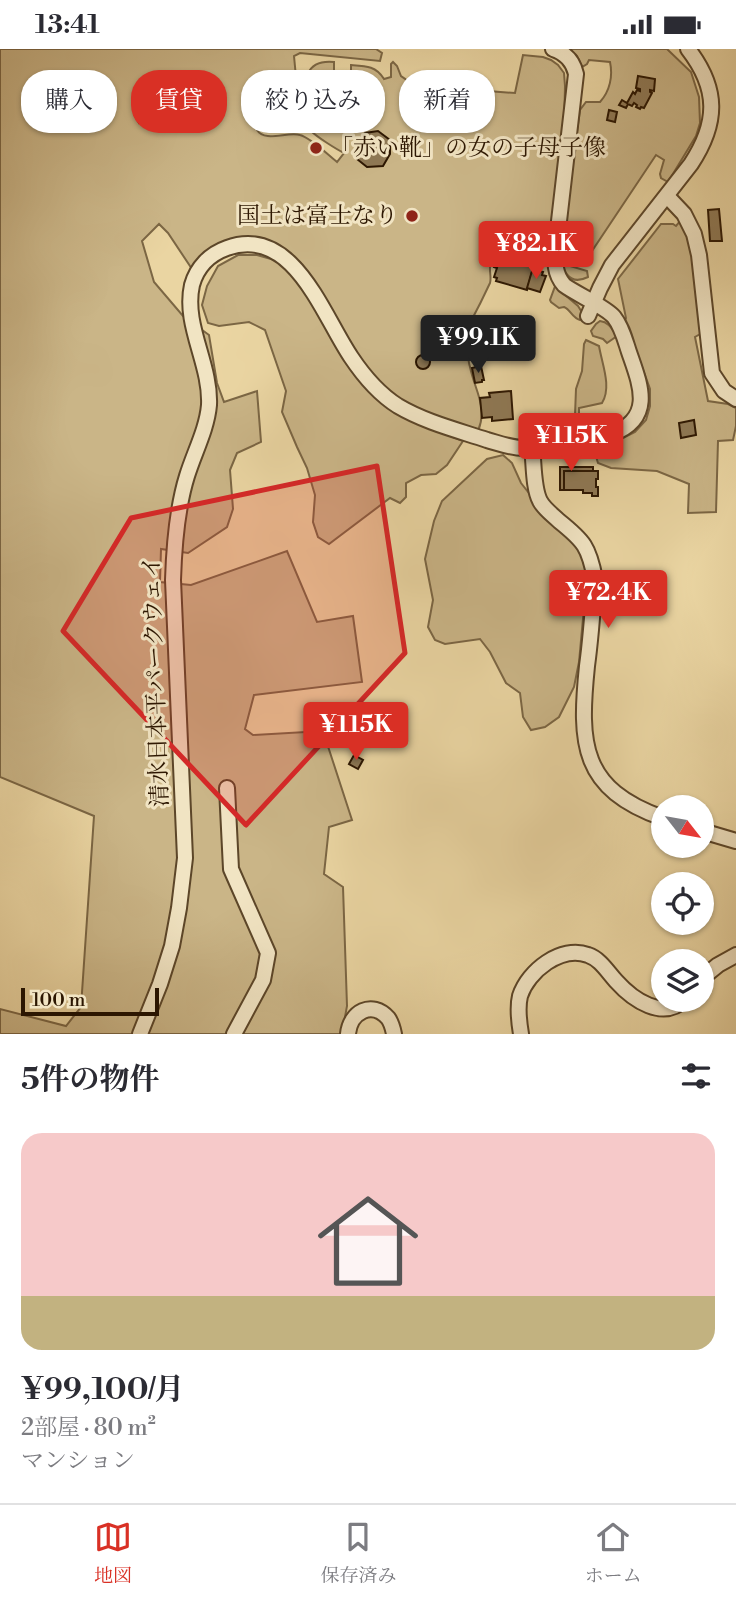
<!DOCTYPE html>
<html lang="ja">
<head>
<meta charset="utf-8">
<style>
  body { margin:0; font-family:"Libre Bodoni","Noto Serif JP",serif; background:#f7f7f7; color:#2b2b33; height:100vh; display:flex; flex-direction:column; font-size:26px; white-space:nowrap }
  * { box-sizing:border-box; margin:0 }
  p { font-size:23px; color:#7c7c81 }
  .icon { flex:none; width:38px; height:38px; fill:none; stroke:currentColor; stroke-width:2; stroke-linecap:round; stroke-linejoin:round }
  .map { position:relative; height:985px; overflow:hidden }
  .panel { display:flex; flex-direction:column; background:#fff; flex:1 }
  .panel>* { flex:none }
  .top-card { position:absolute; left:21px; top:21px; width:695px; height:63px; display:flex; gap:14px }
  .needle { width:46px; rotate:121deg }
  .tools { position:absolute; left:651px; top:746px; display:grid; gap:14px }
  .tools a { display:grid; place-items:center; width:63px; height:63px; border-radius:50%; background:#fff; box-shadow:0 2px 5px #0004; font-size:35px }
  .scale { position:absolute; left:21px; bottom:18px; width:138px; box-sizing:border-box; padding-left:7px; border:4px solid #2c1601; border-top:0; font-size:19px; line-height:24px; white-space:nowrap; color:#2c1601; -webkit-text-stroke:5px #f1e4c3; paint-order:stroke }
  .price { position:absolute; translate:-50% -60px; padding:0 16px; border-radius:7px; background:#d93025; color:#fff; font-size:23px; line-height:46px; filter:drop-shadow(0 2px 4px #0008) }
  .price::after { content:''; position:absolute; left:50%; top:42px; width:21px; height:16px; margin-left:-10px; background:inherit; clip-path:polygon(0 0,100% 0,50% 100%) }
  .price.on { background:#222; color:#fff }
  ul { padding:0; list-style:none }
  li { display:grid; align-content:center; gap:14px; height:371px; padding:0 21px }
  li span { display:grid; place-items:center; height:217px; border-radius:21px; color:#555 }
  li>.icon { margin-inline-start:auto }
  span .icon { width:126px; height:126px; fill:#fffc; stroke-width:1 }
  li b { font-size:30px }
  h2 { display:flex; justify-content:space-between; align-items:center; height:84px; padding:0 21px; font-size:30px }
  .chip { padding:0 24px; border-radius:28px; background:#fff; box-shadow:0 2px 5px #0004; font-size:24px; line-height:63px }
  .chip.on { background:#d93025; color:#fff }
  .status { display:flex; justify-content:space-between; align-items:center; height:49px; padding:0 35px; background:#fff; direction:ltr }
  .status svg { height:19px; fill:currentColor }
  .dock { display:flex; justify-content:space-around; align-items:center; height:98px; border-top:2px solid #e1e1e2; background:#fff; font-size:19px; color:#7c7c81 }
  .dock a { display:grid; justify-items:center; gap:4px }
  .dock .on { color:#d93025 }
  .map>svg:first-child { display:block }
</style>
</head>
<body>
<div class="status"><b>13:41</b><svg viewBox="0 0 49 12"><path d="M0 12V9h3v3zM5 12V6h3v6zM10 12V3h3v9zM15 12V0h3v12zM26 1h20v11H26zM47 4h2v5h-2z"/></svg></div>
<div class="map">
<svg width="736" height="985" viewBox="0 0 736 985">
  <rect width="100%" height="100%" fill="#ead5a2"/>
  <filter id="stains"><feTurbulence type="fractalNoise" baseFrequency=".00286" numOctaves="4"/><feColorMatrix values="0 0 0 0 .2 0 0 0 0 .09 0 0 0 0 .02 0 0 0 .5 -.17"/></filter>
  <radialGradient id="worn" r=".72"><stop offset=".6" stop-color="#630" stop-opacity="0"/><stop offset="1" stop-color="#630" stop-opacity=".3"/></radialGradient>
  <!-- green -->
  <g fill="#cab587" stroke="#7b6644" stroke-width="2">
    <path d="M0,0H376L382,4L380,12L300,4L294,7L300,70C294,57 282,49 271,41L263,42L253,58C254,65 254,75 257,81C265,94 288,82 300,86C311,89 327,105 337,113L344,104C336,100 317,88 311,82C305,76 305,64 305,55C304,33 304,10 334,13V23H310V67C323,68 371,75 353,48C361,39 359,32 351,24V16C366,17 376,17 384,30L391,28V15L393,13L397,17L401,27L414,36L413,65L448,67L454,33L488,37V42L515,44L523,6L543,8L551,11L558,16L564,24L565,37L564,82L550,210L548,214L544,215L541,213V184C536,181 530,178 525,179C513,182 494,201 491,213C488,220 492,227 490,234C484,247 477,261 470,274L479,279L467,290C468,299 467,309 470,318C475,342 488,358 478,382L427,366L393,346L367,321L323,247L300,213L273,194L254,193L192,220L168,184L159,175L142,192L154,233L183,267L209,286L217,334L224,353L257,342L261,393L237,404L230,421L233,460L227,478L188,504L161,500L160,533L191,536L287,502L317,573L353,567L362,633L254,646L245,680L253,686L323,682L352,771L329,778L324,825L343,838L347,957L343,979L345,985H0V960L66,977L81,958L94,767L0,728Z"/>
    <path d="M568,0H667L691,23L699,48L700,74L696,87L668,133L661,129L660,125L664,111L656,106L588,208L569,206L567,216L587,222L588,228C568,238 562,220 560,204L580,61L586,53H600C610,42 613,27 610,13L589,11L587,15L582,18L577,7Z"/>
    <polygon points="681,171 690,187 702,284 695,288 708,352 728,355 736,359 736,377 733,391 718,392 716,463 688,464 689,435 657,422 611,419 598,414 595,404 597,395 621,390 635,383 646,371 650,357 650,340 625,271 626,269 618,230 661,175 673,175 676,177"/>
    <polygon points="238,206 257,206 278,212 292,226 308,248 347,315 365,337 420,375 463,392 447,416 436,425 421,426 406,434 406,448 400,454 390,449 329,495 318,488 313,473 315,446 307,419 297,398 282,363 286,342 265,281 249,273 219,277 208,274 202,256 207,237 218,217"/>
    <path d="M557,232L564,245L578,257L583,265L580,271C572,269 571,261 564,258L559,259L551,253L550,251Z"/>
    <path d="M600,272C609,273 612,280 617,287L607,294L603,290L593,287L591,282L596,275Z"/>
    <path d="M586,291L599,297C602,315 612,338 602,354L579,359V366H575L576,340L582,322L584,295Z"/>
    <polygon points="503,406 512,414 521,434 532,448 536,458 575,494 584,510 587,526 579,613 574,638 559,668 545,678 531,681 523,668 520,644 506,634 490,603 480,590 445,595 435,591 428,578 433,551 425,510 434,472 442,452 487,410"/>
  </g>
  <!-- building -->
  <g fill="#8f7955" stroke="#2c1601" stroke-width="2">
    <circle cx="262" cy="29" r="5"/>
    <polygon points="313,26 337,27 336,43 340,43 340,66 315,65 311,53"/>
    <polygon points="638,27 655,30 654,42 650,41 650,43 652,44 644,59 641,58 640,60 636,58 637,56 634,54 632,57 628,55 626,59 619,56 622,51 627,54 633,43 635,45 637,41 640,42 640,40 636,39"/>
    <polygon points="161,51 165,60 139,74 135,67 158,55 157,53"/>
    <polygon points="609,61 617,63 615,73 607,71"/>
    <polygon points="378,82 390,91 390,105 383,117 367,118 357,110 355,95 365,84"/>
    <polygon points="719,160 722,192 710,192 708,161"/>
    <polygon points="525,189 535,192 533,201 521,199"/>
    <polygon points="512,199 519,201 519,203 525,204 524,209 535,212 527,241 496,232 497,229 494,228 497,219 494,218 496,210 497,208 500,209 503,200 511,202"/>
    <polygon points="535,221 543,223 542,226 546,227 540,243 527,239 532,222 535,223"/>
    <rect x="444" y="300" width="10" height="8"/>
    <circle cx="423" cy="313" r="7"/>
    <polygon points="481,317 484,331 482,331 482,333 475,334 472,319"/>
    <polygon points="511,342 513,370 492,372 492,368 482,369 480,349 490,348 489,344"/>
    <polygon points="694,371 696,386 681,389 679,374"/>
    <polygon points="560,418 593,418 593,422 564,422 564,441 560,441"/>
    <polygon points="564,422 598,422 598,430 596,430 596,438 598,438 598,447 592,447 592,444 583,444 583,441 564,441"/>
    <polygon points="354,706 363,711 358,720 349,715"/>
  </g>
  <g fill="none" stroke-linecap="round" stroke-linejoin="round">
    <!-- minor casing -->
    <g stroke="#5c4629" stroke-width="18">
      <g id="minor">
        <polyline points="667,147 684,165 694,185 699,206 712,324 724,342 736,350"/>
        <path d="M588,267L600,239L612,216L691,115C718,74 719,40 688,0"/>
        <path d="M532,398C534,413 533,439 540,452C544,460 553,466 559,472C584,492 589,498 595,530C593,559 591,588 587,617C579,695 581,740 663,769"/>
        <polyline points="227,739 231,820 268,904 263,931 234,985"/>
        <polyline points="702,782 736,792"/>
        <polyline points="702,929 718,916 736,906"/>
        <path d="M140,985L160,935L172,897L179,859L185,809L173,531C174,498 177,459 187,427C194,404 207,380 209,356C211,315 183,276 192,236C197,218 210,205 227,199C293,175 323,267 351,308C363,326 379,345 398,357C425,373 457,381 487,391C498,394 511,399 523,399C552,398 583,390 612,385C655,369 640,335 629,303C625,291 622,278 614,268C606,258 576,245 564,236C554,224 555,213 556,198L576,25C573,12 566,4 553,0"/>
        <path d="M348,985C350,963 372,951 388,969C391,973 393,980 394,985"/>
        <path d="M521,985C519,973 517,959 520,947C528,922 561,896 588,906C600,910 607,922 616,932C633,951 663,972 685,950"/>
      </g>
    </g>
    <!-- minor -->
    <use href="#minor" stroke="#f1e4c3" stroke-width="14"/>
  </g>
  <!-- marked area -->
  <path fill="#d62828" fill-opacity="0.2" stroke="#d62828" stroke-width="5" stroke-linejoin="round" d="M377,417L405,604L246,776L63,582L131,469Z"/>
  <!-- markers -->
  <g fill="#8f2418" stroke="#f1e4c3" stroke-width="2.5">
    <circle cx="316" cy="99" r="7"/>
    <circle cx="412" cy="167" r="7"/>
  </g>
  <g text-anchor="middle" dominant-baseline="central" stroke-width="6" stroke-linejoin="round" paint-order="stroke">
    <!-- poi labels -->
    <g font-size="23" fill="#2c1601" stroke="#f1e4c3" text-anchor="start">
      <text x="330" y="99">「赤い靴」の女の子母子像</text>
      <text x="398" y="167" text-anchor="end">国土は富士なり</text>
    </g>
    <!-- street labels -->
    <g font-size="23" fill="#2c1601" stroke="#f1e4c3">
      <text transform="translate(156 632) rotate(-92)">清水日本平パークウェイ</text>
    </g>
  </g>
  <rect width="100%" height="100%" filter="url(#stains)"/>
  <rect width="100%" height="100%" fill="url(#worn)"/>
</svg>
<div class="tools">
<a><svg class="needle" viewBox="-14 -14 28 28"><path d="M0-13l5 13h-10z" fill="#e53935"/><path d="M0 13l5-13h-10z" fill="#7c7c81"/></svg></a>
<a><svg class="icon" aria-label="locate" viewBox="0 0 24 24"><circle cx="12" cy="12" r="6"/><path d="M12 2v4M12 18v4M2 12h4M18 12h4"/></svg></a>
<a><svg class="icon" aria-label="layers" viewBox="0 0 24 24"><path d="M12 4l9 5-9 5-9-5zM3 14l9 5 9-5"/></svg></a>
</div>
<div class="scale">100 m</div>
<b class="price" style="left:536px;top:232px">¥82.1K</b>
<b class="price on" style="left:478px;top:326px">¥99.1K</b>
<b class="price" style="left:571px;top:424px">¥115K</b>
<b class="price" style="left:608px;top:581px">¥72.4K</b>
<b class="price" style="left:356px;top:713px">¥115K</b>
<div class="top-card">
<a class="chip">購入</a>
<a class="chip on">賃貸</a>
<a class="chip">絞り込み</a>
<a class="chip">新着</a>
</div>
</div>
<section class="panel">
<h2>5件の物件<svg class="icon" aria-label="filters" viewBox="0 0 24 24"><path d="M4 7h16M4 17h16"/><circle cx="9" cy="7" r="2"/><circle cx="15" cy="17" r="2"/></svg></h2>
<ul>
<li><span style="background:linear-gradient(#f6c9c9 75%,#c2b280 0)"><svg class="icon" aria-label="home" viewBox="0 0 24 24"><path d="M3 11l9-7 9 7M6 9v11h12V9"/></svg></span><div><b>¥99,100/月</b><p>2部屋 · 80 m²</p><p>マンション</p></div></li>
</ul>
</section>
<nav class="dock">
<a class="on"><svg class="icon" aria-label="map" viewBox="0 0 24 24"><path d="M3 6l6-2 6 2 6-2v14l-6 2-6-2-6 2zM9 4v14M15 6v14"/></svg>地図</a>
<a><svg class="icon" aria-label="saved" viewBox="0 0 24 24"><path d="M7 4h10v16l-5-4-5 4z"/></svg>保存済み</a>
<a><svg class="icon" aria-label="home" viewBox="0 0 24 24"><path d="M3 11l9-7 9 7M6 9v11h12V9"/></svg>ホーム</a>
</nav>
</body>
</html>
